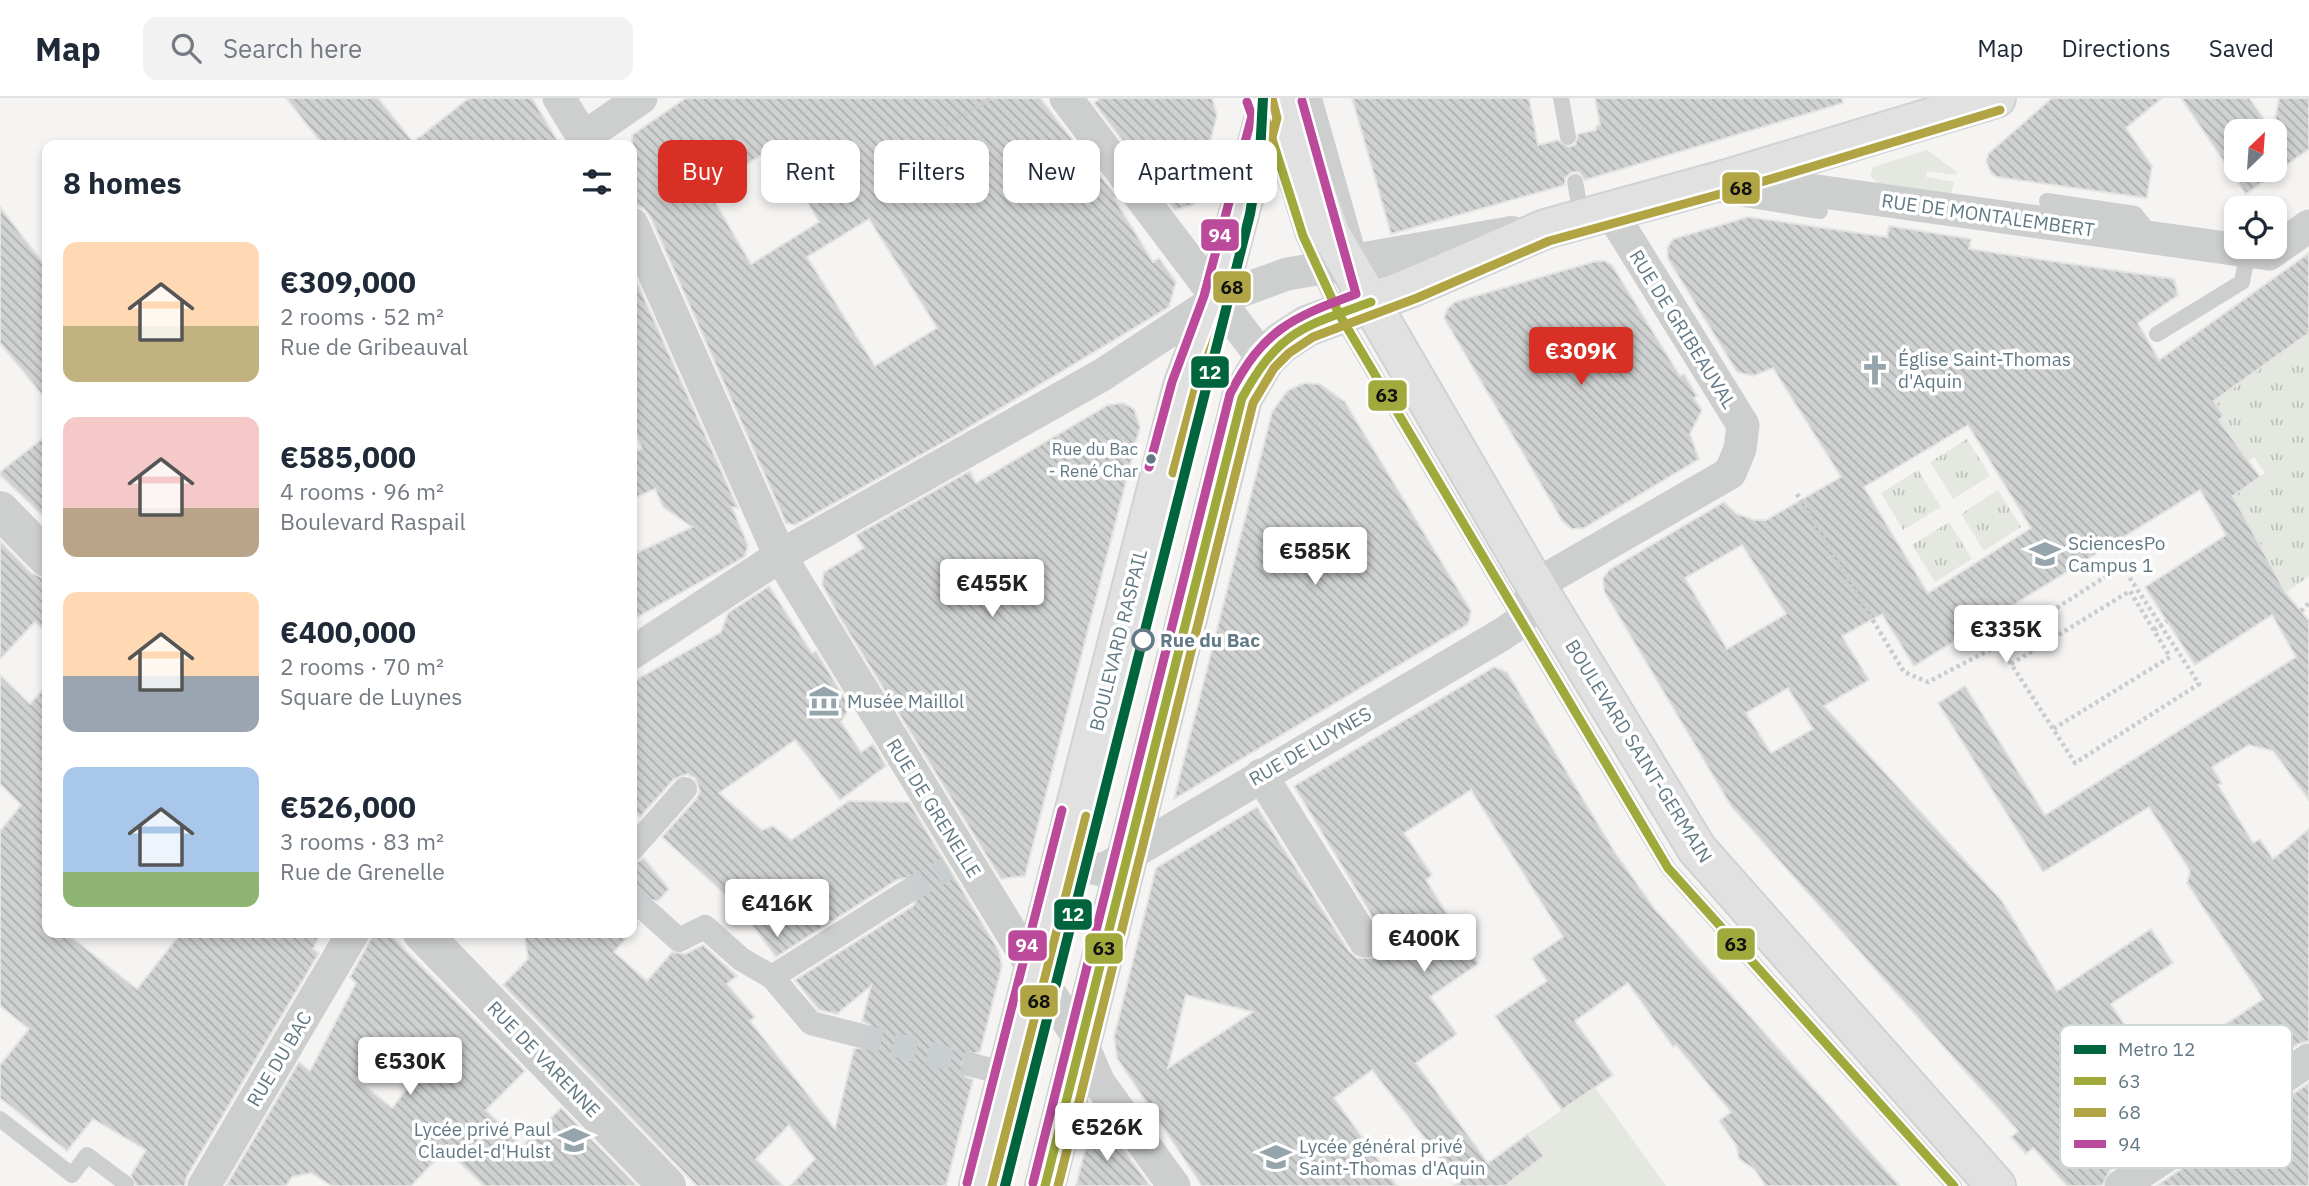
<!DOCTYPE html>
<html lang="en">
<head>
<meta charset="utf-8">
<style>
  body { margin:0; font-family:"IBM Plex Sans",sans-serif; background:#f2f2f3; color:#1f2937; height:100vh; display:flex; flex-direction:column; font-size:26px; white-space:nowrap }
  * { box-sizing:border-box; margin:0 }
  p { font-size:23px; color:#747a83 }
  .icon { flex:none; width:38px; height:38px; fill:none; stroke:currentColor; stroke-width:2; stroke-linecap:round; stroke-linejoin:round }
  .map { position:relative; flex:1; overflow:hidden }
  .panel { position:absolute; left:42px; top:42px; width:595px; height:798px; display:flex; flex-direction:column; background:#fff; border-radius:14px; box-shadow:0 4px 10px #0003 }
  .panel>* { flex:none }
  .top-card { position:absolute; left:658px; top:42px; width:665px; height:63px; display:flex; gap:14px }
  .needle { width:46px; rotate:25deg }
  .controls { position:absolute; left:2224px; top:21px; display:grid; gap:14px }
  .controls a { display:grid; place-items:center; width:63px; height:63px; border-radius:14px; background:#fff; box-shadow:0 4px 10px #0003; font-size:35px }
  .price { position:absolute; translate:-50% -60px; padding:0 16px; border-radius:7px; background:#fff; color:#222; font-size:23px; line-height:46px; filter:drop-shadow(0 2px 4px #0008) }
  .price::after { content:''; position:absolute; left:50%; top:42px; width:21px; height:16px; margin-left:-10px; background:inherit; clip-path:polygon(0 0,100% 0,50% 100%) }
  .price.active { background:#d93025; color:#fff }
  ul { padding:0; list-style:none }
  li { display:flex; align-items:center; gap:21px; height:175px; padding:0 21px }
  li span { display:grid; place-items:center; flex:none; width:196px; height:140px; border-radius:14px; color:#555 }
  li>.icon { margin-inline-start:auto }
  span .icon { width:84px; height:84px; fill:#fffc; stroke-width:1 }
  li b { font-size:30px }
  h2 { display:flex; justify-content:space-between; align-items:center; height:84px; padding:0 21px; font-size:30px }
  .tag { padding:0 24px; border-radius:14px; background:#fff; box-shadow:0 4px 10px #0003; font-size:24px; line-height:63px }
  .tag.active { background:#d93025; color:#fff }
  header { display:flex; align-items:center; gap:42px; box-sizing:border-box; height:98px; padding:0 35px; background:#fff; border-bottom:2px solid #e0e1e3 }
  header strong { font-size:33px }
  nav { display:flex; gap:38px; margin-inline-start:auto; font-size:24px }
  .search { width:490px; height:63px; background:#f2f2f3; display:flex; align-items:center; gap:18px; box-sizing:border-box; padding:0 24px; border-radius:14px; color:#747a83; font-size:26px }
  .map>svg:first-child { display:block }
</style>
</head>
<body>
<header>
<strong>Map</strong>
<div class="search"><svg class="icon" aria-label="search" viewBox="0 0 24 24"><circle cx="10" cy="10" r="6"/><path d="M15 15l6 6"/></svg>Search here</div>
<nav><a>Map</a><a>Directions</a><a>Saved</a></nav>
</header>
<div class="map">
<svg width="2309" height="1088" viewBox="0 0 2309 1088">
  <defs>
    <pattern id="grass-tufts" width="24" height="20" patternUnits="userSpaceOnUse" patternTransform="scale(1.75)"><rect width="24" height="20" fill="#e4e8e0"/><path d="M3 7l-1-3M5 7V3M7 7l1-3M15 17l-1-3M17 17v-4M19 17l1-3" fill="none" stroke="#bcc1bb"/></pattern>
    <pattern id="building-back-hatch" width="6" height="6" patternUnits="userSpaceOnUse" patternTransform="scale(1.75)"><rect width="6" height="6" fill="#d0d1d1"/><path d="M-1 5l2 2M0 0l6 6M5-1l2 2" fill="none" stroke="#acafaf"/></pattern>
  </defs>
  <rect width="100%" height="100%" fill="#f5f4f2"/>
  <!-- grass -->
  <g fill="url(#grass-tufts)">
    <polygon points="2309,235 2309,478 2286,495 2233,398 2265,375 2254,359 2249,363 2219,322 2224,317 2214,303"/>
    <polygon points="1967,341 1990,378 1953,401 1930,364"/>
    <polygon points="1918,372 1941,409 1903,432 1881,395"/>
    <polygon points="1998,392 2021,429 1984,453 1961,416"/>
    <polygon points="1949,424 1972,461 1935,484 1912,447"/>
  </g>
  <!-- garden -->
  <g fill="#e4e8e0">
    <polygon points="1927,52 1957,74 1956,77 1927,73 1926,79 1954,84 1951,97 1880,87 1870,78 1873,69"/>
    <polygon points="1595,989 1666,1088 1504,1088 1545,1058 1529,1035"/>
  </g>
  <!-- building -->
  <g fill="url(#building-back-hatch)" stroke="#e4e4e2" stroke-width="2" fill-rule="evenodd">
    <polygon points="286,0 378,0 413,44 469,0 532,0 560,47 323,47"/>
    <path d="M686,0H1040L1117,99L1114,100L1153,164L1159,160L1176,184L1169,209L951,340L795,427L786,425L650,118L643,110L632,107V37ZM775,49L819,124L751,166L707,90ZM869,121L937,230L875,268L807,159Z"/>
    <polygon points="1100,0 1212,0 1217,17 1194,107 1175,112 1094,5"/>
    <polygon points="1352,0 1529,0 1538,47 1558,42 1569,49 1575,47 1578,36 1596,32 1596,28 1600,27 1595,0 1842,0 1843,5 1585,82 1579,74 1572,74 1565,80 1565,87 1391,136"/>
    <polygon points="2052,0 2162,0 2126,30 2152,68 2147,100 1997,79 1991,75 1986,63 1989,55"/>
    <path d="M2181,0H2249L2273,33L2279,0H2309V51L2246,96ZM2236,33H2275V72H2236Z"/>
    <polygon points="0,109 47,170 47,303 0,245"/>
    <path d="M1748,119L1887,139L1889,128L1971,141L1969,151L2174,181L2178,197L2138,225L2159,262L2309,155V235L2214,303L2224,318L2219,322L2260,379L2233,398L2286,495L2309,523V702L2273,653L2249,647L2212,669L2222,685L2218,687L2253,745L2260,741L2273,761L2309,731V943L2298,946L2110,1072L2102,1088H2067L2033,1050L2026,1056L2011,1039L2018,1033L1731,708L1604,493L1603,480L1609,472L1724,404L1737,416L1754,422H1766L1841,379L1773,270L1753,278L1737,274L1668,161L1667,150L1673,141ZM1968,327L2031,430L1928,495L1864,389ZM2200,392L2226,437L2145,489L2195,567L2272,517L2296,559L2045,717L1965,588L1938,605L2043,774L2149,709L2190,773L2187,785L2263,901L2217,932L2233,957L2219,966L2227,979L2193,1003L2182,990L2168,999L2127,936L2129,934L2111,906L2173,865L2151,831L2057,893L2002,803L1824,608L1869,582L1842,538L1882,516L1914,568ZM1742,447L1786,516L1727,551L1685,480ZM1788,590L1813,631L1771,655L1746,615Z"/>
    <polygon points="1596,163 1605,163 1612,167 1680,278 1684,276 1697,298 1694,300 1702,312 1690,336 1699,361 1584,430 1572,431 1563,424 1444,220 1447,211 1455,204"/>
    <polygon points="632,173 738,410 732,409 748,447 745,458 734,465 632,522 632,457 692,429 663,409 655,391 632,401 632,355 642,351 632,327"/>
    <polygon points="1304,285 1320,286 1345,304 1471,513 1468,526 1174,701 1272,314 1287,293"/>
    <polygon points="1123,305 1134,311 1140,329 1025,778 1001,781 840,520 822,486 824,474 864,450 856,437 970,373 976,385 1108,307"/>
    <polygon points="47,337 47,422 0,377 0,374"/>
    <polygon points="0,443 31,475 47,481 47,535 35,524 0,561"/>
    <polygon points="769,488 812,555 816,553 850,609 841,624 861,654 873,646 886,668 840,702 795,642 719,695 762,732 773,728 791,742 849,703 909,704 999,853 1002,868 980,954 966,957 962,965 965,978 973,982 946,1088 790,1088 815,1061 789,1027 756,1061 783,1088 697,1088 503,887 528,861 524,835 631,835 614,854 647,883 672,854 685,856 703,847 737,878 727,886 755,919 750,923 835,1031 854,951 868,948 872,940 869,927 862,923 871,888 837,916 819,912 795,882 913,808 920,795 917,787 905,780 897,782 776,859 737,807 662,739 697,700 700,693 695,680 687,676 674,681 640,719 632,711 632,584 721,534 728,515"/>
    <path d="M1494,569L1507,574L1614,753L1654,810L1900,1088H1766L1754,1071L1739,1061L1736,1047L1719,1023L1731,1014L1676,947L1673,949L1628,885L1575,923L1613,977L1562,1012L1495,918L1547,883L1532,860L1563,839L1471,692L1404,735L1432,777L1426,782L1478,866L1430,899L1457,936L1416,965L1488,1065L1528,1036L1544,1058L1505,1088H1454L1459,1085L1372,972L1334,1000L1397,1088H1202L1117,960L1114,939L1156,770L1257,709L1349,853L1357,860H1375L1382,851L1381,833L1294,688ZM1186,897L1253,914L1168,970Z"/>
    <polygon points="0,577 30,606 47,587 47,835 66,835 137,891 181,835 321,835 313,851 319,855 187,1078 185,1088 136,1088 131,1077 146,1052 93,1021 67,1053 0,1000 0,967 29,931 0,908 0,733 21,707 0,686"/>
    <polygon points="644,760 669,791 658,803 645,801 638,806 635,819 639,826 632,834 632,766"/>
    <path d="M374,835H389L525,973L486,1012L522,1048L561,1010L637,1088H484L446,1051L411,1088H332L311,1075L292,1079L286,1088H226L299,964L310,973L356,885L350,879ZM389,940L424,969L392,1010L357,981Z"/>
    <polygon points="2309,985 2309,1088 2156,1088"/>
    <polygon points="1107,1029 1150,1088 1076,1088 1090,1031"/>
  </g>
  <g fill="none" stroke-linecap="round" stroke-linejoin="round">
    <!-- pedestrian-tunnel -->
    <g stroke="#c9cfd1" stroke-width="24" stroke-dasharray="24 12" stroke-linecap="butt">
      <polyline points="905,795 948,770"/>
      <polyline points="632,801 649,815"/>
      <polyline points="858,937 976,968"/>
    </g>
    <!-- secondary casing -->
    <g stroke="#d1d2d2" stroke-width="42">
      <g id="secondary">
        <polyline points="979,1088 1183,288 1216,202 1270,0"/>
        <polyline points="1045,1088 1242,300 1264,262 1281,245 1307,228 1412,189 1545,131 1727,81 1996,0"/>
      </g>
    </g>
    <!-- primary casing -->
    <g stroke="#d0d1d1" stroke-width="42">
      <polyline id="primary" points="1283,0 1330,135 1524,468 1697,751 1996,1088"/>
    </g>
    <!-- path -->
    <g stroke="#cbcccc" stroke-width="4.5" stroke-dasharray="3.5 3.5" stroke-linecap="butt">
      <polyline points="940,32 990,0"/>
      <polyline points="1797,396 1904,574 1928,584 1999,547"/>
      <polygon points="2122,468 2199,586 2075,665 1999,547"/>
      <polyline points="2301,513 2309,505"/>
      <polyline points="2154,532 2167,523"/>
      <polyline points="2011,566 2130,493 2170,559 2053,631"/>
    </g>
    <!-- service -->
    <g stroke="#cdcfcf" stroke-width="16">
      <polyline points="1314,0 1359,158"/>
      <polyline points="1561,0 1568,39"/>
      <polyline points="1270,32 1303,138 1339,216 1668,770 1954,1088"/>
      <polyline points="1575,84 1582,121"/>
      <polyline points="1713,96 1820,113"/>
      <polyline points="2047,103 2135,116 2152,138"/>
      <polyline points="2157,236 2242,184 2248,153"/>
      <polyline points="0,1021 72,1077 87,1057 126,1086"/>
    </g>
    <!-- pedestrian -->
    <g stroke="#cdcfcf" stroke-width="24">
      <polyline points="632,751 685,691"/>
      <polyline points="649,815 679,842 705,829 741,861 772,879 905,795"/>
      <polyline points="772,879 811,925 858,937"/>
      <polyline points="976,968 1007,976"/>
    </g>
    <!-- minor -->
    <g stroke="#cdcfcf" stroke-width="33">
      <polyline points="559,0 588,47"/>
      <polyline points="1066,0 1264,262"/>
      <polyline points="583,40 641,0"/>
      <polyline points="1730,81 2269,156 2309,128"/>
      <polyline points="632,126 780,458 1033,870 1081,943 1099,985 1174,1088"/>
      <polyline points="632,555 780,458 1102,277 1216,202 1287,176 1348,166"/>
      <polyline points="1261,677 1365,843"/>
      <polyline points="1062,764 1103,772 1501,537 1520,524 1536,487 1730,375 1740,351 1743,327 1611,114"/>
      <polyline points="204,1088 353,835"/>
      <polyline points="2121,1088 2309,962"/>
    </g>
    <!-- tertiary -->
    <g stroke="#cdcfcf" stroke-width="38">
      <polyline points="1348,166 1512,137"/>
      <polyline points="0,412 47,460"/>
      <polyline points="422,835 667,1088"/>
    </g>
    <!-- secondary -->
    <use href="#secondary" stroke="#e1e1e2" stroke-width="38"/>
    <!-- primary -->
    <use href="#primary" stroke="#e1e1e2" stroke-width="38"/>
    <!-- bus-1 casing -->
    <g stroke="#fff" stroke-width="14">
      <g id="bus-1">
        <polyline points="1259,0 1303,138 1339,216 1668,770 1954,1088"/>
        <path d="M1045,1088L1242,300C1279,233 1302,229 1371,204"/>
      </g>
    </g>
    <!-- bus-2 casing -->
    <g stroke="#fff" stroke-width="14">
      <g id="bus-2">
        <polyline points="1173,375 1195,292 1228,205 1277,20 1272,0"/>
        <polyline points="992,1088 1086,718"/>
        <polyline points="1058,1088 1253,305 1274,270 1289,255 1313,239 1417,200 1549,143 1731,93 2000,12"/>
      </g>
    </g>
    <!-- bus-3 casing -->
    <g stroke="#fff" stroke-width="14">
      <g id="bus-3">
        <polyline points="1149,369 1172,284 1204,198 1252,18 1247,4"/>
        <polyline points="967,1085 1062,712"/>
        <path d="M1033,1085L1230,296C1263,232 1291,220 1356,196L1302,3"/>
      </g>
    </g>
    <!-- bus-1 -->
    <use href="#bus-1" stroke="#a0aa3c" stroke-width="9"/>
    <!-- bus-2 -->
    <use href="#bus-2" stroke="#b0a444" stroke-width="9"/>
    <!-- bus-3 -->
    <use href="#bus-3" stroke="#bb4a9b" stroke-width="9"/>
    <!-- metro-1 casing -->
    <g stroke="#fff" stroke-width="16">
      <polyline id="metro-1" points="1005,1088 1250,116 1260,56 1263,0"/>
    </g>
    <!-- metro-1 -->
    <use href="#metro-1" stroke="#00643c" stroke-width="10"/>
  </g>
  <!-- icons -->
  <defs>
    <g id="church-bare" transform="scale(2.415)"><path d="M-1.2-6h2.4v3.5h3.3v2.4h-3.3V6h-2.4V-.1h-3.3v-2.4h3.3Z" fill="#95a5ab" stroke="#fff" stroke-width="2.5" paint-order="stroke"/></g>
    <g id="university-bare" transform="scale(2.415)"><path d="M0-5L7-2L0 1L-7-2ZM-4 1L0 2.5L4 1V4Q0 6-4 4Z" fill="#95a5ab" stroke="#fff" stroke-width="2.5" paint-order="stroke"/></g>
    <g id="museum-bare" transform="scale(2.415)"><path d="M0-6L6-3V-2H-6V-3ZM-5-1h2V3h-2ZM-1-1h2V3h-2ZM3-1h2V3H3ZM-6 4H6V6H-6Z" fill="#95a5ab" stroke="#fff" stroke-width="2.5" paint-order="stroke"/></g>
    <g id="school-bare" transform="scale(2.415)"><path d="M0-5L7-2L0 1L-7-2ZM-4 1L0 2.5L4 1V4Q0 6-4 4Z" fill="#95a5ab" stroke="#fff" stroke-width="2.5" paint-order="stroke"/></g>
  </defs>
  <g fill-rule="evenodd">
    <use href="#church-bare" x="1875" y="272"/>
    <use href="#university-bare" x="2045" y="456"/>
    <use href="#museum-bare" x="824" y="603"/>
    <use href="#school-bare" x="574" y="1042"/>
    <use href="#school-bare" x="1276" y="1059"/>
  </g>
  <!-- markers -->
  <circle fill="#627a85" stroke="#fff" stroke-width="2.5" cx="1151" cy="361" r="6"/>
  <circle fill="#fff" stroke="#627a85" stroke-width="3.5" cx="1143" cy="542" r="10"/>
  <g text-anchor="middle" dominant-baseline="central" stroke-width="7" stroke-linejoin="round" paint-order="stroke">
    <!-- bus labels -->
    <g font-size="17" fill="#627a85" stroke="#fff" text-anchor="end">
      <text x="1138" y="351">Rue du Bac<tspan x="1138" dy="22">- René Char</tspan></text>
    </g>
    <!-- street labels -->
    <g font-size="19" fill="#627a85" stroke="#fff">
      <text transform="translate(1988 117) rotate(8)">RUE DE MONTALEMBERT</text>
      <text transform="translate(1683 231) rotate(58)">RUE DE GRIBEAUVAL</text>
      <text transform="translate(1118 542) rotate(-76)">BOULEVARD RASPAIL</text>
      <text transform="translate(1310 648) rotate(-30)">RUE DE LUYNES</text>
      <text transform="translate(1639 653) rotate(58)">BOULEVARD SAINT-GERMAIN</text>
      <text transform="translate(934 710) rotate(58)">RUE DE GRENELLE</text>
      <text transform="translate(279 961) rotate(-59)">RUE DU BAC</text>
      <text transform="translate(544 961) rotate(46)">RUE DE VARENNE</text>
    </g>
    <!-- poi labels -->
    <g font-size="19" fill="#627a85" stroke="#fff" text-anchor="start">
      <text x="1898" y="261">Église Saint-Thomas<tspan x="1898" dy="22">d'Aquin</tspan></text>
      <text x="2068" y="445">SciencesPo<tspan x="2068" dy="22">Campus 1</tspan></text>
      <text x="847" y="603">Musée Maillol</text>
      <text x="551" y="1031" text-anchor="end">Lycée privé Paul<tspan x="551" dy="22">Claudel-d'Hulst</tspan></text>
      <text x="1299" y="1048">Lycée général privé<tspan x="1299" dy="22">Saint-Thomas d'Aquin</tspan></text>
    </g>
    <!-- stop labels -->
    <g font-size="19" font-weight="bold" fill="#627a85" stroke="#fff" text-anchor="start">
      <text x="1160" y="542">Rue du Bac</text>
    </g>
  </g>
  <!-- legend -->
  <rect x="2060" y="927" width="232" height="143" rx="10" fill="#fff" stroke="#d0d7da" stroke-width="2"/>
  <rect x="2074" y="947" width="32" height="9" fill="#00643c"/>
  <rect x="2074" y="979" width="32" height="8" fill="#a0aa3c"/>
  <rect x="2074" y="1010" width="32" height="9" fill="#b0a444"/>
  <rect x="2074" y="1042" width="32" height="8" fill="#bb4a9b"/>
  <g font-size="19" fill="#627a85">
    <text x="2118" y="958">Metro 12</text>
    <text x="2118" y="990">63</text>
    <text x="2118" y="1021">68</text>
    <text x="2118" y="1053">94</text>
  </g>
  <g stroke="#fff" stroke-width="2.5">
    <rect x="1721" y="73" width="40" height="34" rx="7" fill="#b0a444"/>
    <rect x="1200" y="120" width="40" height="34" rx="7" fill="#bb4a9b"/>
    <rect x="1212" y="172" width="40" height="34" rx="7" fill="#b0a444"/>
    <rect x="1190" y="257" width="40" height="34" rx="7" fill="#00643c"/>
    <rect x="1367" y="281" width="41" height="33" rx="7" fill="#a0aa3c"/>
    <rect x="1053" y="800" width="40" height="33" rx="7" fill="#00643c"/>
    <rect x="1716" y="829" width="40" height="34" rx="7" fill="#a0aa3c"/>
    <rect x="1007" y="831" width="41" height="33" rx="7" fill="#bb4a9b"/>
    <rect x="1084" y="834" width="40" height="33" rx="7" fill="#a0aa3c"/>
    <rect x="1019" y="886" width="40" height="34" rx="7" fill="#b0a444"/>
  </g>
  <g font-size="19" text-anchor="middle" font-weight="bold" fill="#fff">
    <text x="1220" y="144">94</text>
    <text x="1210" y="281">12</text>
    <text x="1073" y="823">12</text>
    <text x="1027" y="854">94</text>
  </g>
  <g font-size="19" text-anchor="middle" font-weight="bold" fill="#111">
    <text x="1741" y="97">68</text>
    <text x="1232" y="196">68</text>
    <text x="1387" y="304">63</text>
    <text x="1736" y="853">63</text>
    <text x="1104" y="857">63</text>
    <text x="1039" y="910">68</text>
  </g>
</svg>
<div class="controls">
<a><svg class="needle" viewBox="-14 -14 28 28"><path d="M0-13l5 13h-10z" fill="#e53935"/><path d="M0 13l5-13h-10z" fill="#747a83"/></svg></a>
<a><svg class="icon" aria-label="locate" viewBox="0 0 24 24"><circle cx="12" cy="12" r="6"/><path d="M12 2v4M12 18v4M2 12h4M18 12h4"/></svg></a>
</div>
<b class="price active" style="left:1581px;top:289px">€309K</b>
<b class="price" style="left:1315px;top:489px">€585K</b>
<b class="price" style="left:992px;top:521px">€455K</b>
<b class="price" style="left:2006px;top:567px">€335K</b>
<b class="price" style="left:777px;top:841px">€416K</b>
<b class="price" style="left:1424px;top:876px">€400K</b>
<b class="price" style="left:410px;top:999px">€530K</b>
<b class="price" style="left:1107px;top:1065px">€526K</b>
<div class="top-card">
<a class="tag active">Buy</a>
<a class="tag">Rent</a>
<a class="tag">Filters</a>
<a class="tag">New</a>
<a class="tag">Apartment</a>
</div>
<section class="panel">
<h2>8 homes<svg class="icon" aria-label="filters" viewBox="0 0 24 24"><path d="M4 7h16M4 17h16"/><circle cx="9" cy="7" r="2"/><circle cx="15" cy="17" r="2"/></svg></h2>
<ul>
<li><span style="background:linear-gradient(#ffd9b3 60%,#c2b280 0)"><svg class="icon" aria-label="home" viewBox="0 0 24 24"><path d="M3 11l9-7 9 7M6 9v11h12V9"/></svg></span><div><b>€309,000</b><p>2 rooms · 52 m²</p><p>Rue de Gribeauval</p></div></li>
<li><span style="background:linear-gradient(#f6c9c9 65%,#b9a48a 0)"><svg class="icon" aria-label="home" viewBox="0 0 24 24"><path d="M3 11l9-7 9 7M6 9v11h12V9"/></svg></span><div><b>€585,000</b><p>4 rooms · 96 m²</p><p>Boulevard Raspail</p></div></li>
<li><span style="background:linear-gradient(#ffd9b3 60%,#9aa5b1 0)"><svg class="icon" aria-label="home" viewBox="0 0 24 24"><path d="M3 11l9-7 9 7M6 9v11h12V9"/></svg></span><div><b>€400,000</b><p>2 rooms · 70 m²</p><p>Square de Luynes</p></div></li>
<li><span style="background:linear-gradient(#a9c7e8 75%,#8fb573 0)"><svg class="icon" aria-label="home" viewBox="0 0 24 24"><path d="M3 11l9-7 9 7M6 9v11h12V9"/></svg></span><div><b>€526,000</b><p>3 rooms · 83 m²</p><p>Rue de Grenelle</p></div></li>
</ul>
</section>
</div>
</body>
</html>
